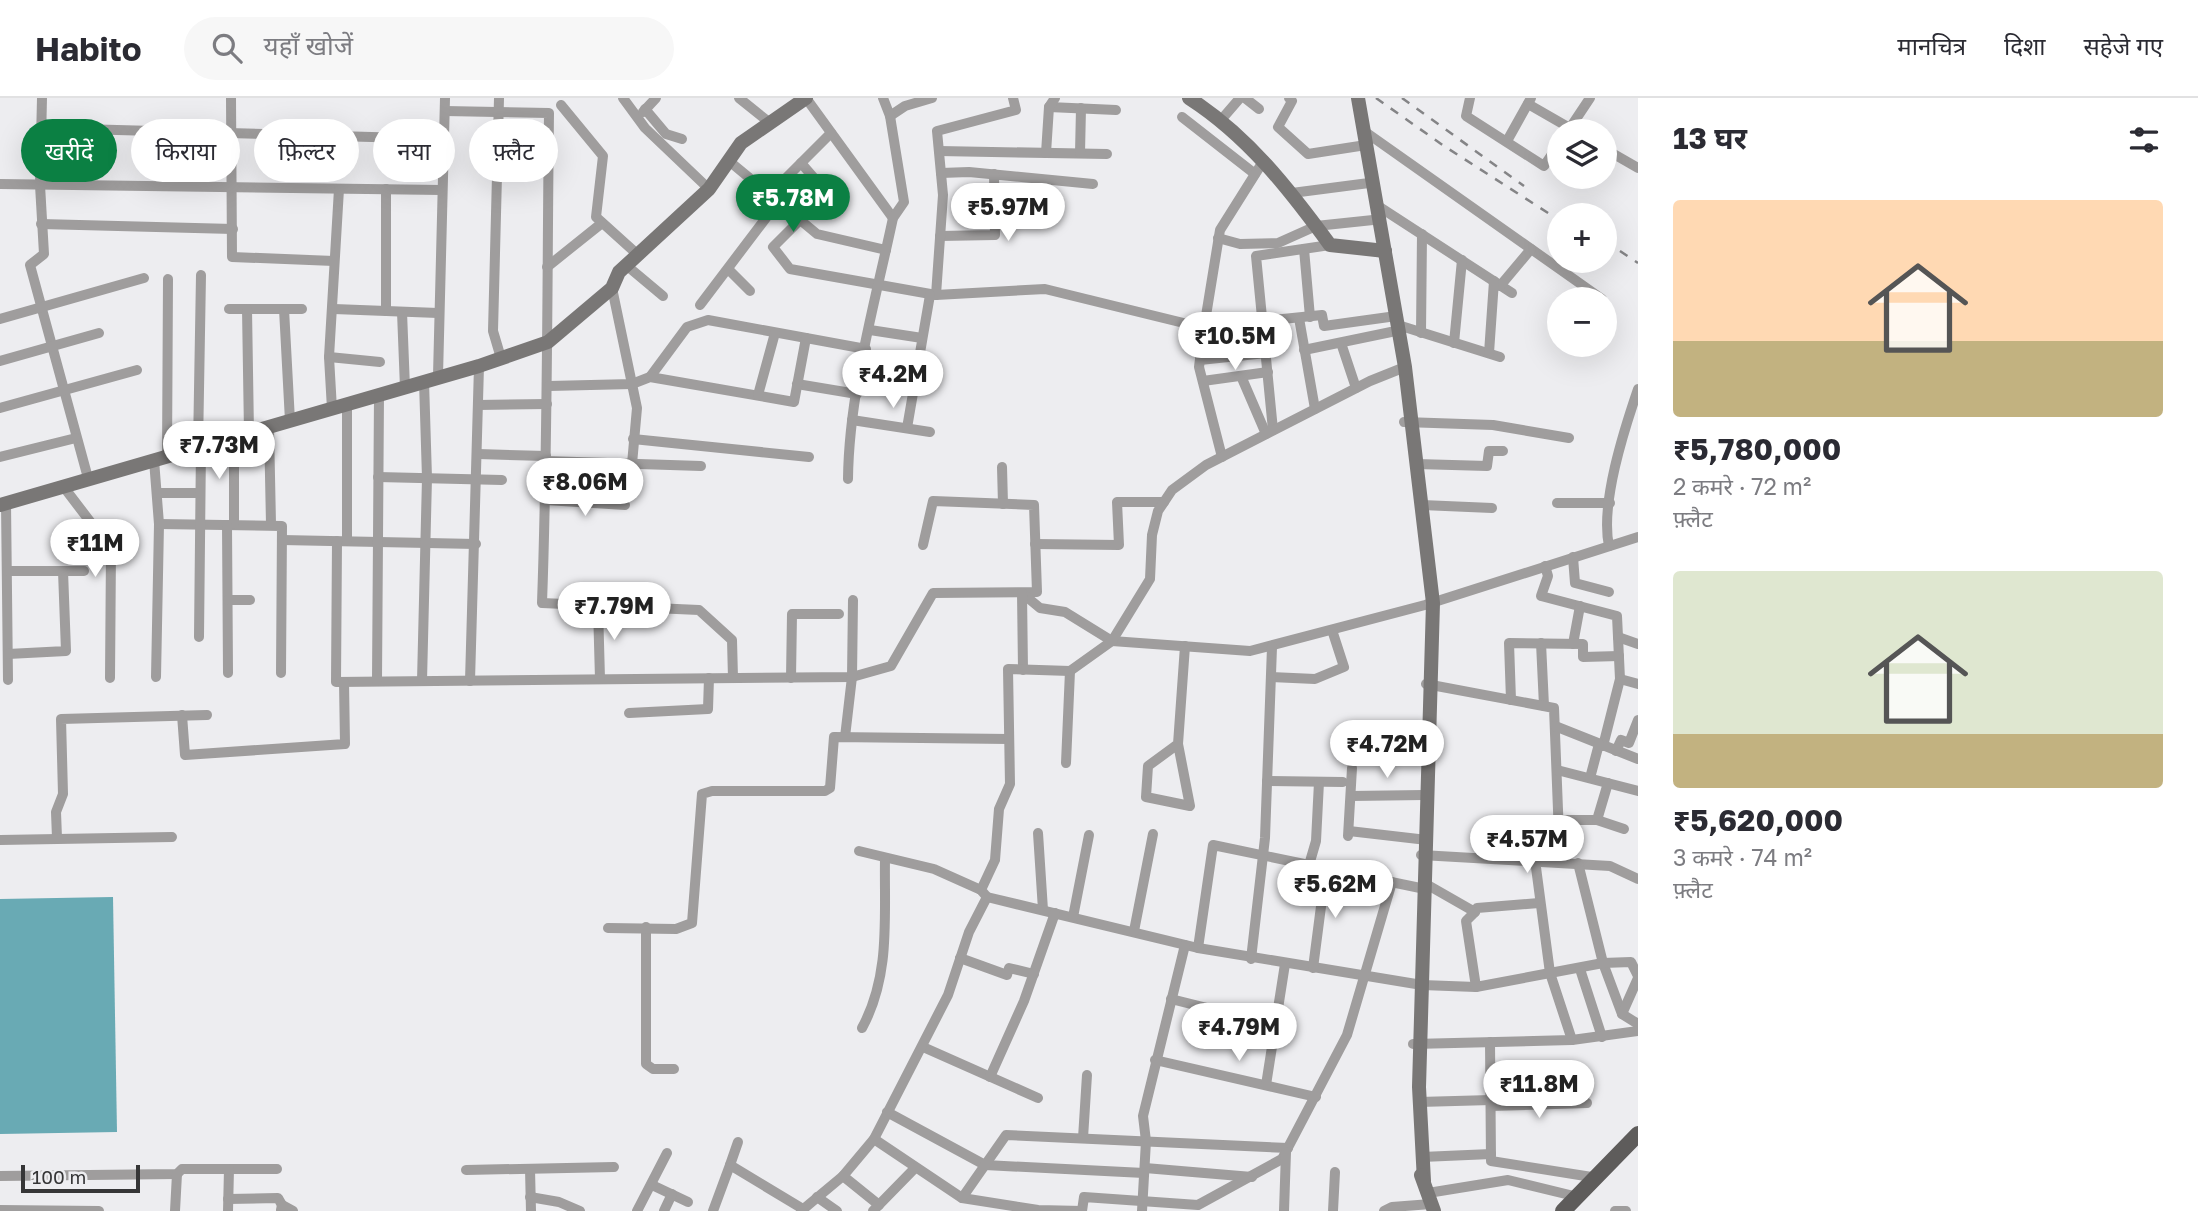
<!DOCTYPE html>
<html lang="hi">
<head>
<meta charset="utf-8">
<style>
  body { margin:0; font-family:"Golos Text","Noto Sans Devanagari",sans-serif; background:#f7f7f7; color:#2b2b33; height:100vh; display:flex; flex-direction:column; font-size:26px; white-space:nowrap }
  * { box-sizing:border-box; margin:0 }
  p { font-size:23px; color:#7c7c81 }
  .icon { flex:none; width:38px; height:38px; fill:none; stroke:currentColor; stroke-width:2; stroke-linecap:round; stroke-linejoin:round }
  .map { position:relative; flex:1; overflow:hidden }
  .panel { display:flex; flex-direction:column; background:#fff; width:560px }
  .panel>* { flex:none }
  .top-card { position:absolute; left:21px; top:21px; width:665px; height:63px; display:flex; gap:14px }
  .buttons { position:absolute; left:1547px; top:21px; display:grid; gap:14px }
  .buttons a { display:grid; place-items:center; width:70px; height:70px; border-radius:50%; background:#fff; box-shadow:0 7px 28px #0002; font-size:35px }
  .scale { position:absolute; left:21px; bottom:18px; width:119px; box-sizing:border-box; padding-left:7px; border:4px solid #363637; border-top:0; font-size:19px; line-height:24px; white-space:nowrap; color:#363637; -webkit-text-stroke:5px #ededf0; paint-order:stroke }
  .price { position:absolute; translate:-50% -60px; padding:0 16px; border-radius:24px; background:#fff; color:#222; font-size:23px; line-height:46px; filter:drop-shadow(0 2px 4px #0008) }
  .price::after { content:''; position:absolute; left:50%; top:42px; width:21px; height:16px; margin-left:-10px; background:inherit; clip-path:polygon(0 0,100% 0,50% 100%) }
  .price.active { background:#0b8043; color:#fff }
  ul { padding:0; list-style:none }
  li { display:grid; align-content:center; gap:14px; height:371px; padding:0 35px }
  li span { display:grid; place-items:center; height:217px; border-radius:7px; color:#555 }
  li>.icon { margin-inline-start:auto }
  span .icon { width:126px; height:126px; fill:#fffc; stroke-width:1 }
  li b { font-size:30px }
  h2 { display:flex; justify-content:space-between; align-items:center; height:84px; padding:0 35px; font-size:30px }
  .pill { padding:0 24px; border-radius:32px; background:#fff; box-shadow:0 7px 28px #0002; font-size:24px; line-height:63px }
  .pill.active { background:#0b8043; color:#fff }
  header { display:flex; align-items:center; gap:42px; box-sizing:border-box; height:98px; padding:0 35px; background:#fff; border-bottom:2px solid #e1e1e2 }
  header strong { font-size:33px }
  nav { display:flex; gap:38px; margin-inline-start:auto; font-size:24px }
  .search { width:490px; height:63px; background:#f7f7f7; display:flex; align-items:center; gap:18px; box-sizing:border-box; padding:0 24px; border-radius:38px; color:#7c7c81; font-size:26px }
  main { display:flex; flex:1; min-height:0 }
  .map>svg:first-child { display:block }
</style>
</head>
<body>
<header>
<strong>Habito</strong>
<div class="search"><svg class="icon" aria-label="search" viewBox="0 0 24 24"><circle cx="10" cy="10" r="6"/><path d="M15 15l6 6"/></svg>यहाँ खोजें</div>
<nav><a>मानचित्र</a><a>दिशा</a><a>सहेजे गए</a></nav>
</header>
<main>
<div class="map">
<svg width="1638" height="1113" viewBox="0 0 1638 1113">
  <rect width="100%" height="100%" fill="#ededf0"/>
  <!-- water -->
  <polygon fill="#69aab4" points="113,799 117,1034 0,1036 0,801"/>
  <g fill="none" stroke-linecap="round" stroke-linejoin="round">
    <!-- street -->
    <g stroke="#9f9d9d" stroke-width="10">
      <polyline points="42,0 40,87 44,156 30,167 88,380"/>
      <polyline points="231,0 232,159 334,163"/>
      <polyline points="499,0 493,233 501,260"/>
      <polyline points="623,0 645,30 709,91"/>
      <polyline points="739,0 770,25"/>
      <polyline points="806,0 893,120"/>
      <polyline points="1245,0 1259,11"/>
      <polyline points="1289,0 1292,3 1278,29 1308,56 1366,47"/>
      <polyline points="1470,0 1466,18 1544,68 1559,46"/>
      <polyline points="1528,6 1575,33"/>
      <polyline points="561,7 603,58 596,119 637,156"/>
      <polyline points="1049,9 1116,12"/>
      <polyline points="645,11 666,36 682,41"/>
      <path d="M445,13L549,15C547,179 548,342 542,505L699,512L732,542L733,580"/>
      <polyline points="643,14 656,0"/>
      <polyline points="890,18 905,8 932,0"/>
      <polyline points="1182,19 1255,76"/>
      <polyline points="1221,22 1240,0"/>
      <polyline points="43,30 444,41"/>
      <polyline points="1364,33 1602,201"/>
      <polyline points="1568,33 1590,0"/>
      <polyline points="1507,43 1531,0"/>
      <polyline points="1605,51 1638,70"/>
      <polyline points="939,53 1107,56"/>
      <polyline points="1046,55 1049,9 1055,0"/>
      <polyline points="1080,55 1081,10"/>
      <polyline points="729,63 817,136 886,152"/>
      <polyline points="801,65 827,95 773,149 790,171 936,197 1045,191 1204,230"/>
      <polyline points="941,75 969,74 1093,86"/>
      <polyline points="0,86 442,92"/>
      <polyline points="386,91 386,213"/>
      <polyline points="1292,95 1369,85"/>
      <polyline points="770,96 831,35"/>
      <polyline points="1378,108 1512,195"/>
      <polyline points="41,126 233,131"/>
      <polyline points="940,138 995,137 994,76"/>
      <polyline points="1218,140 1240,146 1278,145 1316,128 1373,122"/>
      <polyline points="1304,151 1310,219"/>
      <polyline points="626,167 663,198"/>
      <polyline points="547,169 602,125"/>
      <polyline points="728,171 750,193"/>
      <polyline points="1500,188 1531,151"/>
      <polyline points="612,190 637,310 632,366"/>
      <polyline points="936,197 943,97 937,33 1016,12 1013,0"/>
      <polyline points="700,207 778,104"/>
      <polyline points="229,211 302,211"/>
      <polyline points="247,211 249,335"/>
      <polyline points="284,211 290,323"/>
      <polyline points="334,211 438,215"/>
      <polyline points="402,214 405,290"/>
      <polyline points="1299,220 1315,311"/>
      <polyline points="0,221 144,180"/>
      <polyline points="1263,223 1322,217 1324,228 1389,219"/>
      <polyline points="1398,227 1500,259"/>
      <polyline points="870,232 922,240"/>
      <polyline points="1421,235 1422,136"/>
      <polyline points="1341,245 1356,290"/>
      <polyline points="1454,245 1462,162"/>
      <polyline points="1202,248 1265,243"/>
      <polyline points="1304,252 1391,234"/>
      <polyline points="1489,255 1494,183"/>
      <polyline points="329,259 380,264"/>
      <polyline points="1200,262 1266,255"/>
      <polyline points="0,263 99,235"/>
      <polyline points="861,275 915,285"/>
      <polyline points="438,278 445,0"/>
      <polyline points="1241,278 1266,336"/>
      <polyline points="650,279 687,229 708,222 866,251"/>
      <polyline points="1203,283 1268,274"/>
      <polyline points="797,286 857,296"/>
      <polyline points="549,288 632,286 650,279 794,304 806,240"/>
      <polyline points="758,297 775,235"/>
      <polyline points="478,307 547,306"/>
      <polyline points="0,310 137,272"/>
      <polyline points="332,311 329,259 339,91"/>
      <polyline points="852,322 930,334"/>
      <polyline points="1404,324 1493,327 1569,340"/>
      <polyline points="269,330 271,426"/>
      <polyline points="907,330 930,197"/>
      <polyline points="1273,332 1256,158 1330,147"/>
      <polyline points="633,341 809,359"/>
      <polyline points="198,349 201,177"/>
      <polyline points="478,356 546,358"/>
      <polyline points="0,359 76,340"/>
      <polyline points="167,359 168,181"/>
      <polyline points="1222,359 1199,269 1204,230 1220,132 1264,62"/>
      <polyline points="154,362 159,426 156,579"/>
      <polyline points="546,363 701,368"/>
      <polyline points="1417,366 1487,368 1489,353 1503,353"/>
      <polyline points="1002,369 1003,406"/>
      <polyline points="378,379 502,382"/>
      <path d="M848,381C849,294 875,205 893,120L904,104L890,18L883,0"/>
      <polyline points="63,388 111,451 110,580"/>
      <polyline points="157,395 200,395"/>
      <polyline points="546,402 625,407"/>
      <polyline points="6,405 8,582"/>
      <polyline points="1557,405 1610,405"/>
      <polyline points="1422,407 1492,410"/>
      <polyline points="159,426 282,428 281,575"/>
      <polyline points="234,426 234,339"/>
      <polyline points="227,427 228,575"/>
      <polyline points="282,442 476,446"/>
      <polyline points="337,443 336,584 852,579 891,568 933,495 1037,494 1034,407 933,403 923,447"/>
      <polyline points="347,443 347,306"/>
      <polyline points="1035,446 1119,447 1117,404 1164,404"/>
      <path d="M1609,448C1600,406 1624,332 1638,291"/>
      <polyline points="1573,459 1575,485 1609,494"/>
      <polyline points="1545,468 1548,478 1541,498 1617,518 1620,581 1603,648"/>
      <polyline points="7,473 84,473"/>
      <polyline points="1022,495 1040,510 1065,514 1112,543 1250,553 1425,507 1638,439"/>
      <polyline points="1022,495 1023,572"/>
      <polyline points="228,502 250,502"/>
      <polyline points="598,509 600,581"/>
      <polyline points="199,539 201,348"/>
      <polyline points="1618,539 1638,546"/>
      <polyline points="1541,545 1544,608"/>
      <polyline points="1573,546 1580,508"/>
      <polyline points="8,556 66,553 63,473"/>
      <polyline points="1271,579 1315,581 1344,569 1332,532"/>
      <polyline points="791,580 792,516 839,516"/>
      <polyline points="1620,581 1638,586"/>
      <polyline points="377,583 379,297"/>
      <polyline points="422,583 427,380 424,283"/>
      <polyline points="470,583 479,268"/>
      <polyline points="1426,586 1554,610 1560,763"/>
      <polyline points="1511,602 1509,545 1583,546 1583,559 1619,558"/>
      <polyline points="629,615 708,611 709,580"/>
      <polyline points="182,617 185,657 345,646 344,584"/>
      <polyline points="1555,628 1638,661"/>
      <polyline points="845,639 852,579 853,502"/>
      <polyline points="1178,646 1148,668 1146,699 1190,708 1178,646 1185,548"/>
      <polyline points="1616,653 1621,642 1629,645 1638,622"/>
      <polyline points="1066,665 1070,573"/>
      <polyline points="1557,672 1638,693"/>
      <polyline points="1590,680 1599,646"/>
      <polyline points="1267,683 1343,684"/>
      <polyline points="1351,698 1424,697"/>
      <polyline points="1559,722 1597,722 1624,731"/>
      <polyline points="1597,722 1608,685"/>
      <polyline points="1349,733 1427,742"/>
      <polyline points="1038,735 1043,812"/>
      <polyline points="1348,738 1352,670"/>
      <polyline points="57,740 56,714 63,696 61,621 207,617"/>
      <polyline points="0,742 172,739"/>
      <polyline points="859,753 934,771 981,792"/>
      <polyline points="1421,757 1610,768 1638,781"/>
      <polyline points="1535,762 1550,875 1572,942"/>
      <polyline points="1578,765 1603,865 1622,916 1638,926"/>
      <polyline points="1309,767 1316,743 1319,684"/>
      <polyline points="1426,786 1475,814 1477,810 1539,805"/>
      <polyline points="987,799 1198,850 1422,887 1476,889 1603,865 1631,864 1638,878"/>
      <polyline points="1475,814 1466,823 1476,889"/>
      <polyline points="1073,819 1089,737"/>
      <polyline points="646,829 646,966 653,971 674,971"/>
      <polyline points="608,830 676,831 692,825 702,696 712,693 825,693 830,690 834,639 1009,641"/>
      <polyline points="1134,833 1153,736"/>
      <polyline points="1198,850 1213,747 1425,791"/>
      <polyline points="960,860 1007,877 1009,870 1034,876"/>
      <polyline points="1251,861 1265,740 1272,549"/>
      <polyline points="1313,870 1326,770"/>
      <polyline points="1580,871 1602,939"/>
      <polyline points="1171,901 1275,927"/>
      <polyline points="1622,916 1638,880"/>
      <path d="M862,930C891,877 884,818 885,760"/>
      <polyline points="1490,944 1491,1063 1598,1080"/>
      <polyline points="1413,946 1572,942 1638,933"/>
      <polyline points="923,949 1038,1000"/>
      <polyline points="1155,962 1316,999"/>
      <polyline points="990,979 1024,903 1055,815"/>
      <polyline points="1266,987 1285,866"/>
      <polyline points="1419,1004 1491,1002"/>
      <polyline points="1491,1008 1587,1005"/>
      <polyline points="887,1014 985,1067 1144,1075"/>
      <polyline points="1083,1040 1087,977"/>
      <polyline points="874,1041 962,1100 1038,1112 1082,1113 1084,1099 1198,1107 1282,1061 1347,937 1392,784"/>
      <polyline points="1422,1059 1491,1056"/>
      <polyline points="730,1067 738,1044"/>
      <polyline points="1145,1070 1252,1079"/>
      <polyline points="229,1071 277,1071"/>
      <polyline points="530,1071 531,1113"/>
      <polyline points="466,1072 614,1069"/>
      <polyline points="0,1078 177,1076 182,1071 229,1071 228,1113"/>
      <polyline points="843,1078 879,1107"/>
      <polyline points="652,1087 688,1104"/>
      <polyline points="1428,1095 1508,1082 1578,1099"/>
      <polyline points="530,1099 559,1104 580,1113"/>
      <polyline points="817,1099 837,1113"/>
      <polyline points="962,1100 1006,1037 1288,1050"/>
      <polyline points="228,1101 278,1100 282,1107"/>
      <polyline points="0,1112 99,1113"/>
      <polyline points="281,1112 282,1107 293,1113"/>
      <polyline points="175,1113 177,1076"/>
      <polyline points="637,1113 667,1055"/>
      <polyline points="664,1113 672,1096"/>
      <polyline points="713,1113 730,1067 803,1111"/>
      <polyline points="801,1113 843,1078 874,1041 948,897 969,834 987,799 981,792 995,762 999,711 1010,686 1008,571 1070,573 1112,543 1150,481 1152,437 1158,413 1172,392 1206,367 1370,283 1405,269"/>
      <polyline points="873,1113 915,1070"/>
      <polyline points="1142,1113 1146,1043 1143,1018 1185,847"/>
      <polyline points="1284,1113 1286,1054"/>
      <polyline points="1333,1113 1335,1074"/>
      <polyline points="1384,1113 1392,1109 1431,1106"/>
      <polyline points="1615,1113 1626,1113"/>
    </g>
    <!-- secondary -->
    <g stroke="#797776" stroke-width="14">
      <path d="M1189,0C1248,38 1289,91 1330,147L1385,153"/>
      <polyline points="1358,0 1405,269 1433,505 1419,989 1424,1083"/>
      <polyline points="0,407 479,268 548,244 612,190 619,174 709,91 741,45 806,0"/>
      <polyline points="1421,1077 1434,1113"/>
    </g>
    <!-- primary -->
    <polyline stroke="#5e5c5b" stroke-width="16" points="1563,1113 1638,1036"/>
    <!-- rail -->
    <g stroke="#848486" stroke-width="2.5" stroke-dasharray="9 9" stroke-linecap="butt">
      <polyline points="1376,0 1444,48 1559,122"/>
      <polyline points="1402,0 1524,88"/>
      <polyline points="1605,143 1638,165"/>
    </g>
  </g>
</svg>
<div class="buttons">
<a><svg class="icon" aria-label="layers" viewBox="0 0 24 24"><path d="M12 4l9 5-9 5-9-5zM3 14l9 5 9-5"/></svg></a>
<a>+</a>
<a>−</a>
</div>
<div class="scale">100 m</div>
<b class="price active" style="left:793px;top:136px">₹5.78M</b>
<b class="price" style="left:1008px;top:145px">₹5.97M</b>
<b class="price" style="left:1235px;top:274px">₹10.5M</b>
<b class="price" style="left:893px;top:312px">₹4.2M</b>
<b class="price" style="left:219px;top:383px">₹7.73M</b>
<b class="price" style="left:585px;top:420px">₹8.06M</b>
<b class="price" style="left:95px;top:481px">₹11M</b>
<b class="price" style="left:614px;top:544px">₹7.79M</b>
<b class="price" style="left:1387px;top:682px">₹4.72M</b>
<b class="price" style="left:1527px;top:777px">₹4.57M</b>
<b class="price" style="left:1335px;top:822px">₹5.62M</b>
<b class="price" style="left:1239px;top:965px">₹4.79M</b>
<b class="price" style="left:1539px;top:1022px">₹11.8M</b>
<div class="top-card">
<a class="pill active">खरीदें</a>
<a class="pill">किराया</a>
<a class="pill">फ़िल्टर</a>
<a class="pill">नया</a>
<a class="pill">फ़्लैट</a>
</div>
</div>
<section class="panel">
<h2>13 घर<svg class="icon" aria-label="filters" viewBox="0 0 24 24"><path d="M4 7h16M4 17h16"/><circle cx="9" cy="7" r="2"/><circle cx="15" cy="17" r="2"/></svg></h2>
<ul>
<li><span style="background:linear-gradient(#ffd9b3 65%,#c2b280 0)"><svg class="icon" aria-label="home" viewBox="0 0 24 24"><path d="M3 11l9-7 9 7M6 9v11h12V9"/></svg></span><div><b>₹5,780,000</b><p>2 कमरे · 72 m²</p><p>फ़्लैट</p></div></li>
<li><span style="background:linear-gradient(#dfe7d0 75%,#c2b280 0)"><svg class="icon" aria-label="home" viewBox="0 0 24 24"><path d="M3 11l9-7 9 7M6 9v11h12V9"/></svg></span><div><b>₹5,620,000</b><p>3 कमरे · 74 m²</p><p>फ़्लैट</p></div></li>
</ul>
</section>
</main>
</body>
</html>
